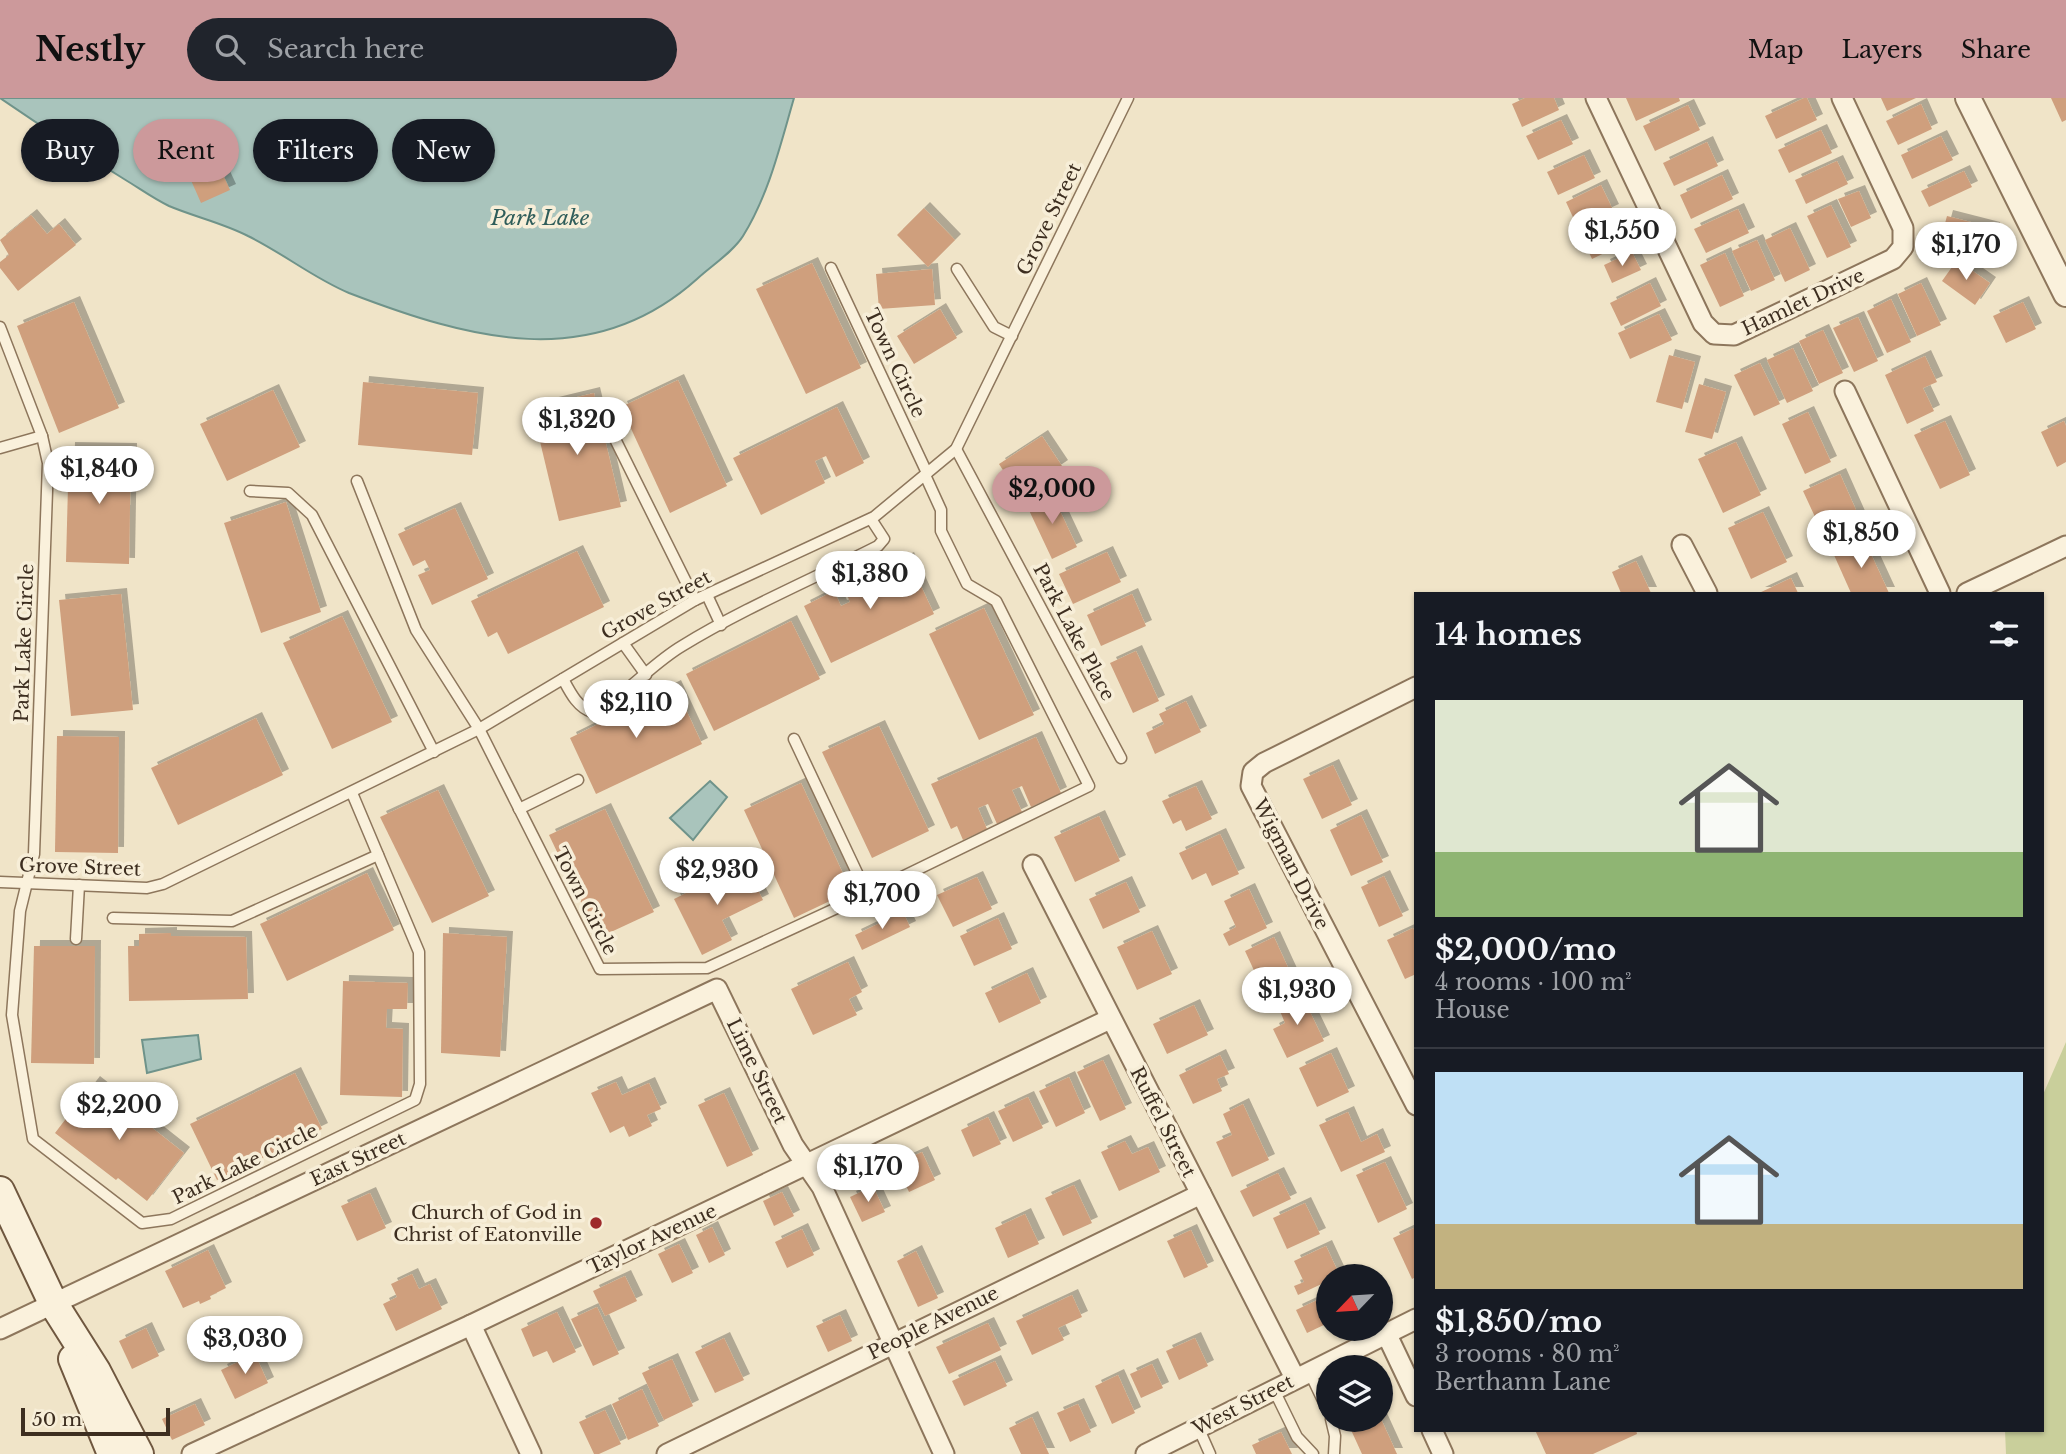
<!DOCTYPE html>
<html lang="en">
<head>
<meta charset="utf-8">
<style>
  body { margin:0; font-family:"Libre Baskerville",serif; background:#20242c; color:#f1f3f6; height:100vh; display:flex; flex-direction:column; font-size:26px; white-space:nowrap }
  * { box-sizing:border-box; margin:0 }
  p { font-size:23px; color:#9ea1a6 }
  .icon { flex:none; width:38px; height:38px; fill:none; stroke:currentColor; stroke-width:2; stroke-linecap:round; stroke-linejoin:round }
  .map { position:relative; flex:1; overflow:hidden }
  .side { position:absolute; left:1414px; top:494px; width:630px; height:840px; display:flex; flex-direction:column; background:#171b24; border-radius:0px; box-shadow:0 2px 5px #0004 }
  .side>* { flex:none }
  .guide { position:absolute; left:21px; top:21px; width:665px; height:63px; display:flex; gap:14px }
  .needle { width:46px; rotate:245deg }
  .tools { position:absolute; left:1316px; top:1166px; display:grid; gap:14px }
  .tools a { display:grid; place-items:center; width:77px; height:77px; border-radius:50%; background:#171b24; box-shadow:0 2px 5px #0004; font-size:35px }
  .scale { position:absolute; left:21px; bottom:18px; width:149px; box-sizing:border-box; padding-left:7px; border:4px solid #3d2e20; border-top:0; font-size:19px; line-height:24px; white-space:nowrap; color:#3d2e20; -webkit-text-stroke:5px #f7eed8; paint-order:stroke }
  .price { position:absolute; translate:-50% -60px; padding:0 16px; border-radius:24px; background:#fff; color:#222; font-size:23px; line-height:46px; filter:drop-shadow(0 2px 4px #0008) }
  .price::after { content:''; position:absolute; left:50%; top:42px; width:21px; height:16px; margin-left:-10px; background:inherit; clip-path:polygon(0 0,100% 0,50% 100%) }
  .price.current { background:#cc999b; color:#111 }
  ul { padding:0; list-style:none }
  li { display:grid; align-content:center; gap:14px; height:371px; padding:0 21px }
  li+li { border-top:2px solid #363941 }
  li span { display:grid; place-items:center; height:217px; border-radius:0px; color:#555 }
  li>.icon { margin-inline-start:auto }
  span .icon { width:126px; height:126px; fill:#fffc; stroke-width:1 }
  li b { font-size:30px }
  h2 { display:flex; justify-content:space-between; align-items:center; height:84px; padding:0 21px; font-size:30px }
  .pill { padding:0 24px; border-radius:32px; background:#171b24; box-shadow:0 2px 5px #0004; font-size:24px; line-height:63px }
  .pill.current { background:#cc999b; color:#111 }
  header { display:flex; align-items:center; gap:42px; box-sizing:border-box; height:98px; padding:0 35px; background:#cc999b; color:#111 }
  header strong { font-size:33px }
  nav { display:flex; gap:38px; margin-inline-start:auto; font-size:24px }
  .search { width:490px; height:63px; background:#20242c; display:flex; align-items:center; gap:18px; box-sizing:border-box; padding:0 24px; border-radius:38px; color:#9ea1a6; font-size:26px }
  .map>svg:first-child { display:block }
</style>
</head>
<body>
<header>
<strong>Nestly</strong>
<div class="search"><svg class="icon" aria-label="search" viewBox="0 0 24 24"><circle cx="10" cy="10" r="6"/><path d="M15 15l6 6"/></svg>Search here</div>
<nav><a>Map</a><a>Layers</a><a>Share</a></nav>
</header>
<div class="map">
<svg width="2066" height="1356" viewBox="0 0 2066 1356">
  <defs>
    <filter id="shadow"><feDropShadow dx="6" dy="-6" stdDeviation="0" flood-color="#0004"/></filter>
  </defs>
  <rect width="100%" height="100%" fill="#f0e4c8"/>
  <!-- green -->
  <polygon fill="#c9cf9b" points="2066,944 2066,1356 2006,1356 2005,1332 2042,1332 2042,999"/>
  <!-- water -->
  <g fill="#a9c4bc" stroke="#6f938a" stroke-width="2">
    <path d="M0,0H794C780,48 769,96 743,138C733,154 711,168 697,181C591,276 469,241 349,195C313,180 283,155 248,138C223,125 195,119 169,108C154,101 139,90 124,81C82,55 41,28 0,0Z"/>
    <polygon points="710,683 727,699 693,742 670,720"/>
    <polygon points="198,937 201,961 147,975 142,942"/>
  </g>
  <!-- building -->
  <g fill="#cf9f7d" filter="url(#shadow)">
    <polygon points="1525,0 1554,0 1559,12 1522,29 1512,6"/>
    <polygon points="1626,0 1679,0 1680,3 1636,23"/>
    <polygon points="1804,0 1807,0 1817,22 1776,41 1765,18"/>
    <polygon points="1881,0 1916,0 1887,13"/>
    <polygon points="2051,0 2066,0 2066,22 2062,24"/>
    <polygon points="1921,6 1932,31 1898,47 1886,23"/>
    <polygon points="1688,7 1700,32 1655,53 1643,28"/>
    <polygon points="1561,22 1573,46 1538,62 1526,38"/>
    <polygon points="1821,32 1832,55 1789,75 1778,52"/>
    <polygon points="1941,38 1953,62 1912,81 1901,57"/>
    <polygon points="1707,44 1718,68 1674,88 1663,65"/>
    <polygon points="1584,57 1595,80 1558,97 1547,74"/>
    <polygon points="1837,63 1848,86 1806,106 1795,82"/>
    <polygon points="218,66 230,92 201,105 190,80"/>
    <polygon points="1964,73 1972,89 1929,109 1921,93"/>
    <polygon points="1722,77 1733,101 1691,121 1680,97"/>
    <polygon points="1601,87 1613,112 1577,128 1566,104"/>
    <polygon points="1859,93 1871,120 1851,129 1838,101"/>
    <polygon points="1831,107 1851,149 1827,160 1807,118"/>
    <polygon points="924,110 955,142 928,169 897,137"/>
    <polygon points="1738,111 1749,135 1706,155 1694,131"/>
    <polygon points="31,117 47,136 59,126 76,147 18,193 0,170 0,164 9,157 0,142"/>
    <polygon points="1947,118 1994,130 1989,152 1941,140"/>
    <polygon points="1618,119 1629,143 1592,161 1581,137"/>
    <polygon points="1790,130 1810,172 1785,184 1765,142"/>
    <polygon points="1757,142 1775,182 1751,193 1732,153"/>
    <polygon points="1632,154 1641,172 1612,185 1604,167"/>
    <polygon points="1725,155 1744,198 1720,209 1700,167"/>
    <polygon points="1957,162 1990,185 1975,207 1942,183"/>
    <polygon points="812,165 861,270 806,296 756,191"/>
    <polygon points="932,171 935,207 879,211 876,176"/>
    <polygon points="1650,185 1661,208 1621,228 1610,205"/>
    <polygon points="1921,185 1941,227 1917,238 1898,196"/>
    <polygon points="1891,201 1911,244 1887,255 1867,213"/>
    <polygon points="74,204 119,310 59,335 17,228"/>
    <polygon points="2023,204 2036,231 2006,245 1993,218"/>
    <polygon points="940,211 957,240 914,266 897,238"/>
    <polygon points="1659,216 1672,242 1630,261 1618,235"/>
    <polygon points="1858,219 1878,263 1854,274 1833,230"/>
    <polygon points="1823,232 1843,275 1819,286 1799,243"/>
    <polygon points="1793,250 1813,293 1787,305 1767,262"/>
    <polygon points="1669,257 1695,264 1682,311 1656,304"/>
    <polygon points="1925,258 1937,284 1923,290 1934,313 1907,326 1885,277"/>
    <polygon points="1760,265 1780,306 1754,318 1734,277"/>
    <polygon points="678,282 727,388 670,415 621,309"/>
    <polygon points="363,284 478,295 472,357 358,347"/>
    <polygon points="1699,286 1726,294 1712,341 1685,334"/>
    <polygon points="273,292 300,349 227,383 200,326"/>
    <polygon points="594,295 621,409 559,423 532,310"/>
    <polygon points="837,309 864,365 836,379 826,358 815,363 825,385 761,417 733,360"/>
    <polygon points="1808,314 1831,364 1805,376 1782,326"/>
    <polygon points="1945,323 1970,377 1940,391 1914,337"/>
    <polygon points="2064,323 2066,328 2066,364 2057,369 2041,334"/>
    <polygon points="1042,338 1062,368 1019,397 999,366"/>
    <polygon points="1736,344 1761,397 1723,415 1698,361"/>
    <polygon points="69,350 131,351 129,466 66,464"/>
    <polygon points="1840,376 1864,430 1841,441 1835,428 1822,434 1803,393"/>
    <polygon points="1052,396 1077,449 1052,461 1027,408"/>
    <polygon points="286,404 321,514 261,535 224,425"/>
    <polygon points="455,410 488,481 432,507 418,477 430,472 425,462 413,468 398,436"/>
    <polygon points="1763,414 1787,464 1751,481 1728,430"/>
    <polygon points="1865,443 1889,495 1851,495 1834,457"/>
    <polygon points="577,453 604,509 508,556 497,534 488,539 471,503"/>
    <polygon points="1107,454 1121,484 1073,506 1059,476"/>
    <polygon points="908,460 934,516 831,565 804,508 834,493 841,508 850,504 844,490"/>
    <polygon points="1636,463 1651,495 1621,495 1612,474"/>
    <polygon points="1791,480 1798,495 1759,495"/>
    <polygon points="121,496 133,612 71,618 59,502"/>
    <polygon points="1132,496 1146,528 1101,548 1087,517"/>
    <polygon points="984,510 1034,617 979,642 929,536"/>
    <polygon points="342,518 392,624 332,651 283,545"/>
    <polygon points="791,523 820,581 714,633 686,576"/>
    <polygon points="1136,553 1159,603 1133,615 1110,565"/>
    <polygon points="675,588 702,646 596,696 570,640"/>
    <polygon points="1186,603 1201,634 1155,656 1146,635 1164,626 1159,616"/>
    <polygon points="256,620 283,677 178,727 151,670"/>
    <polygon points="879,628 929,733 872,760 822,654"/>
    <polygon points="57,638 119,639 118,755 55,754"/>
    <polygon points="1036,639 1061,695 1031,709 1022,688 1012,692 1022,714 997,726 988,706 978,710 987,731 963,742 957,728 951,731 931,686"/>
    <polygon points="1333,667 1352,707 1322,721 1303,681"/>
    <polygon points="801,685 851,793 794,820 744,712"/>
    <polygon points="1196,688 1212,721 1186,733 1181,722 1173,726 1162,703"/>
    <polygon points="438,692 489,798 432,825 380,719"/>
    <polygon points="605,711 654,814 598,840 549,737"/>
    <polygon points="1361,717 1383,764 1351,778 1330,732"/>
    <polygon points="1099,718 1120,763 1075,784 1054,739"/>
    <polygon points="1220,736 1239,776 1212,788 1206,775 1192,782 1179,755"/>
    <polygon points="745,766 763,802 722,822 732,842 702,857 674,801"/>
    <polygon points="367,775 394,832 287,883 260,826"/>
    <polygon points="1384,778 1403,818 1379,829 1361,789"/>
    <polygon points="977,779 992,811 953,829 937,797"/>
    <polygon points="1126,784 1140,814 1103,831 1089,801"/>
    <polygon points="1249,791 1267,830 1229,848 1223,836 1236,829 1224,803"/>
    <polygon points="903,814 910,829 862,852 855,837"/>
    <polygon points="998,820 1012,851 974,868 960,838"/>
    <polygon points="1413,830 1416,836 1416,876 1405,881 1387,842"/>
    <polygon points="1152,833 1172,876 1137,892 1117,849"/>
    <polygon points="171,835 171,838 246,839 248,901 129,903 128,848 139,848 139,836"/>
    <polygon points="443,835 507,839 500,959 441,955"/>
    <polygon points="1274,839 1296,887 1253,907 1244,888 1258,881 1245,853"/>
    <polygon points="34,848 95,848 94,966 31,965"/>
    <polygon points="848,864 862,894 849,901 857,917 813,937 791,891"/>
    <polygon points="1027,875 1041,905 999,925 985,895"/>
    <polygon points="343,883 408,885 407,911 387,911 386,930 403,931 402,999 340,997"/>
    <polygon points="1301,895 1324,943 1287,960 1273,931 1285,925 1277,906"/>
    <polygon points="1194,907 1208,937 1167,956 1153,926"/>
    <polygon points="1331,955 1349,994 1317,1009 1299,970"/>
    <polygon points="1220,957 1229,976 1217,981 1222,993 1193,1006 1179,977"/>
    <polygon points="1103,962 1126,1011 1100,1023 1077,974"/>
    <polygon points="295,975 322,1031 217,1082 190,1026"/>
    <polygon points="1069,979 1085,1015 1056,1029 1039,993"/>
    <polygon points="94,984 184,1055 147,1103 118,1080 116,1082 55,1035"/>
    <polygon points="616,984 622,997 649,985 661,1011 647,1017 652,1028 629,1039 624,1028 610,1035 591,995"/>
    <polygon points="724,995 753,1057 727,1069 698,1007"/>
    <polygon points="1028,999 1043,1030 1013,1044 998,1013"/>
    <polygon points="1243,1006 1269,1062 1232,1079 1216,1044 1232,1037 1223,1016"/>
    <polygon points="1348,1014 1361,1044 1377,1036 1385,1054 1341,1074 1319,1027"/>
    <polygon points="988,1019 1001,1046 973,1059 961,1032"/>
    <polygon points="1125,1043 1132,1056 1148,1049 1160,1074 1119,1093 1101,1054"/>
    <polygon points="922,1054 935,1082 909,1094 896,1066"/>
    <polygon points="1385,1064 1407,1111 1378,1125 1356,1077"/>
    <polygon points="1278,1075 1291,1101 1253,1119 1240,1093"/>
    <polygon points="1074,1087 1092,1125 1063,1138 1045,1100"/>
    <polygon points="873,1088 885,1114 862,1124 850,1099"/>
    <polygon points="782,1094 794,1118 774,1128 763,1103"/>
    <polygon points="370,1095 386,1130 357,1143 341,1108"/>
    <polygon points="1305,1105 1320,1136 1287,1151 1273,1120"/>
    <polygon points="1025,1116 1039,1146 1008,1160 995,1130"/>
    <polygon points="712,1129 725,1157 709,1165 696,1137"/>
    <polygon points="1416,1129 1416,1179 1412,1181 1393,1140"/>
    <polygon points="802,1131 814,1157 787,1170 775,1144"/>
    <polygon points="1191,1132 1208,1169 1184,1180 1167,1143"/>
    <polygon points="679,1146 693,1175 672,1185 658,1156"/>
    <polygon points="1326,1148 1340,1178 1328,1178 1328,1183 1298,1197 1294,1188 1304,1184 1294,1163"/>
    <polygon points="208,1152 226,1190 210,1198 211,1201 200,1206 199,1203 183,1210 165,1173"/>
    <polygon points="916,1153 938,1200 918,1209 897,1163"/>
    <polygon points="412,1176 419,1191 430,1186 442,1211 396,1233 383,1206 397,1199 391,1186"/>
    <polygon points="625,1178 637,1203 605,1218 593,1193"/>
    <polygon points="1072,1197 1082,1219 1058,1230 1064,1242 1032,1257 1016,1223"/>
    <polygon points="1328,1197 1328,1225 1307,1235 1296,1212"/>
    <polygon points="597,1209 619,1256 593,1268 571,1221"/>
    <polygon points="557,1214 576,1254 553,1265 547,1253 533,1259 521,1231"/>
    <polygon points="840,1217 852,1243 828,1254 816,1228"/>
    <polygon points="988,1225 1001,1252 949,1276 936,1249"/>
    <polygon points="146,1230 159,1258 132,1271 119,1243"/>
    <polygon points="724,1240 744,1282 715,1295 695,1254"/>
    <polygon points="1195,1240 1208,1268 1179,1282 1166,1253"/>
    <polygon points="255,1256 268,1285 235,1301 221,1272"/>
    <polygon points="672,1261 693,1308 664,1322 642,1275"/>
    <polygon points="995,1263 1007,1288 964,1308 952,1283"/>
    <polygon points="1152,1266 1163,1290 1141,1300 1130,1276"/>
    <polygon points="1118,1277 1135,1315 1112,1326 1095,1288"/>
    <polygon points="642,1291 659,1328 628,1342 612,1306"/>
    <polygon points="195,1306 205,1327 172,1342 162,1321"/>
    <polygon points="1078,1306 1091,1334 1070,1344 1057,1315"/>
    <polygon points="605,1312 621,1346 599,1356 594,1356 579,1324"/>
    <polygon points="1032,1319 1049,1356 1021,1356 1009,1330"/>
    <polygon points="1346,1321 1381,1321 1397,1356 1362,1356"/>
    <polygon points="1535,1332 1636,1332 1637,1336 1593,1356 1546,1356"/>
    <polygon points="1281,1334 1292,1356 1256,1356 1252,1347"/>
  </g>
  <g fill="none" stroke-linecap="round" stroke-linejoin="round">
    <!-- service casing -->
    <g stroke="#8d765c" stroke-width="13">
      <g id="service">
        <polyline points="831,170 927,375"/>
        <polyline points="957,171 994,229 1012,238"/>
        <polyline points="0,229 42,338 48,365 34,756 20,813 12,917 33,1041 142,1125 171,1121 415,1002 420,986 419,854 352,695"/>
        <polyline points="613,337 695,502"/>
        <polyline points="0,350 42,338"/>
        <polyline points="956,351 1121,660"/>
        <polyline points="357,383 416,532 479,631 600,871 707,870 867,796 794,641"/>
        <polyline points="250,393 288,395 312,417 434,654"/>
        <polyline points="707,497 721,527"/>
        <polyline points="623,545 646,577"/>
        <path d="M563,581C570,594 577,609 592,614C626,598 650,567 682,548C744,510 813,481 878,448L884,441L871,421"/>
        <polyline points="519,711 578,682"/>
        <polyline points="0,784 147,790 163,786 479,631 695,502 874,419 956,351 1128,0"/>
        <polyline points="867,796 1089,688 996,503 967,486 941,433 941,412 925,377"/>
        <polyline points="113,820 232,823 378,757"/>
        <polyline points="76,841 79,787"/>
        <polyline points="1309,1273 1328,1313"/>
        <polyline points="1274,1292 1297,1339 1313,1356"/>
        <polyline points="1331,1321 1335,1338 1334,1356"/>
        <polyline points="1198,1329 1210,1356"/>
      </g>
    </g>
    <!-- minor casing -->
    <g stroke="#8d765c" stroke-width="23">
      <g id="minor">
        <polyline points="1596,0 1703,225 1714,236 1734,237 1893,161 1903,149 1903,130 1842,0"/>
        <polyline points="1845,293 1940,495"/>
        <polyline points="1682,447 1707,495"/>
        <polyline points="1967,495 2066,448"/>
        <polyline points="1416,589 1264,665 1253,674 1251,688 1416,1007"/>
        <polyline points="1033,767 1295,1280"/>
        <polyline points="471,1227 531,1356"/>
        <polyline points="0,1231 717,891 793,1047 822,1089 944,1356"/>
        <polyline points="1386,1235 1416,1298"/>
        <polyline points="1432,1332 1443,1356"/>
        <polyline points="192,1356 471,1227 1110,921"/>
        <polyline points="667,1356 1201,1096"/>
        <polyline points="1146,1356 1416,1221"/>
      </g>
    </g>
    <!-- tertiary casing -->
    <g stroke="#8d765c" stroke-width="28">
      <polyline id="tertiary" points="1968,0 2066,196"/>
    </g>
    <!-- secondary casing -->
    <g stroke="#6f573f" stroke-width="32">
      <g id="secondary">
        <polyline points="0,1093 53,1205 96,1273 139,1356"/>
        <polyline points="73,1261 112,1356"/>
      </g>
    </g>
    <!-- service -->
    <use href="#service" stroke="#faf1dc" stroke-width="10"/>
    <!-- minor -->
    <use href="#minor" stroke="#faf1dc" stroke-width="19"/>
    <!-- tertiary -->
    <use href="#tertiary" stroke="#faf1dc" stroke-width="24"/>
    <!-- secondary -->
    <use href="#secondary" stroke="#faf1dc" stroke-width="28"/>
  </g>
  <!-- markers -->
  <circle fill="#9e2a2b" stroke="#f7eed8" stroke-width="2.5" cx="596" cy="1125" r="7"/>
  <g text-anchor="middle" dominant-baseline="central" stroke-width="7" stroke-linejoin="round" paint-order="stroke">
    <!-- street labels -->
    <g font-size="19" fill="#3d2e20" stroke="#f7eed8">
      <text transform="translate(1049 121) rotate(-64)">Grove Street</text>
      <text transform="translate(1803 204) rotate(-25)">Hamlet Drive</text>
      <text transform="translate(895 265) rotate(65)">Town Circle</text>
      <text transform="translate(656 507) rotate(-29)">Grove Street</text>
      <text transform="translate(1074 534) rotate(62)">Park Lake Place</text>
      <text transform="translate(24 545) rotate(-88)">Park Lake Circle</text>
      <text transform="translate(1291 766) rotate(63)">Wigman Drive</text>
      <text transform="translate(80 769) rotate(2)">Grove Street</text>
      <text transform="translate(585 803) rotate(63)">Town Circle</text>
      <text transform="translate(757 973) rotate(64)">Lime Street</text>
      <text transform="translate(1163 1024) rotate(63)">Ruffel Street</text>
      <text transform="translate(358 1061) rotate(-25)">East Street</text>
      <text transform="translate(245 1066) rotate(-26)">Park Lake Circle</text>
      <text transform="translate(652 1141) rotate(-25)">Taylor Avenue</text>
      <text transform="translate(933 1225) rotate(-26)">People Avenue</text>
      <text transform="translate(1243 1307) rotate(-27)">West Street</text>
    </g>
    <!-- poi labels -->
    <g font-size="19" fill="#3d2e20" stroke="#f7eed8" text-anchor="end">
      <text x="582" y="1114">Church of God in<tspan x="582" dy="22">Christ of Eatonville</tspan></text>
    </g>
    <!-- water labels -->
    <g font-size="21" font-style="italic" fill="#2f5d5a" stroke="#f7eed8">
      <text x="540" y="120">Park Lake</text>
    </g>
  </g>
</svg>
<div class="tools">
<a><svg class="needle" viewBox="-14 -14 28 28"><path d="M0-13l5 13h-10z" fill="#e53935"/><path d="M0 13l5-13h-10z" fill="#9ea1a6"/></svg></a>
<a><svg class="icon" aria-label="layers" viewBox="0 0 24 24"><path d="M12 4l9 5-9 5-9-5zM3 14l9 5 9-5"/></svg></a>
</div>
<div class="scale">50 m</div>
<b class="price" style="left:1622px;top:170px">$1,550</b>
<b class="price" style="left:1966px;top:184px">$1,170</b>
<b class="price" style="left:577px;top:359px">$1,320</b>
<b class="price" style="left:99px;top:408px">$1,840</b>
<b class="price current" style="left:1052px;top:428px">$2,000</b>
<b class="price" style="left:1861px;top:472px">$1,850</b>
<b class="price" style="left:870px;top:513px">$1,380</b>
<b class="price" style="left:636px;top:642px">$2,110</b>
<b class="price" style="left:717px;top:809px">$2,930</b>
<b class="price" style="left:882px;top:833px">$1,700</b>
<b class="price" style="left:1297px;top:929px">$1,930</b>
<b class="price" style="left:119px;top:1044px">$2,200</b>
<b class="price" style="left:868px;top:1106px">$1,170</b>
<b class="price" style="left:245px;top:1278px">$3,030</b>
<div class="guide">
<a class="pill">Buy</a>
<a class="pill current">Rent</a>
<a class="pill">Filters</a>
<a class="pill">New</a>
</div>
<section class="side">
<h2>14 homes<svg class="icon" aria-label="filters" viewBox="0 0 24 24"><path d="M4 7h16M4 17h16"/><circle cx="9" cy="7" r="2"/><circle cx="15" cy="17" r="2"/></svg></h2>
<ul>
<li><span style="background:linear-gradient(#dfe7d0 70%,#8fb573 0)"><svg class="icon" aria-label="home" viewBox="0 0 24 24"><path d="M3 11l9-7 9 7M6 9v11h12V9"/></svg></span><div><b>$2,000/mo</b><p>4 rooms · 100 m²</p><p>House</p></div></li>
<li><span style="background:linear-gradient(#bfe0f5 70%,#c2b280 0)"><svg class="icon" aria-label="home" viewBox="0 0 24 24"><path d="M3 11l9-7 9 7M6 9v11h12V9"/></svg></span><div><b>$1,850/mo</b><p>3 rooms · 80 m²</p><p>Berthann Lane</p></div></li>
</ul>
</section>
</div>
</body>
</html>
